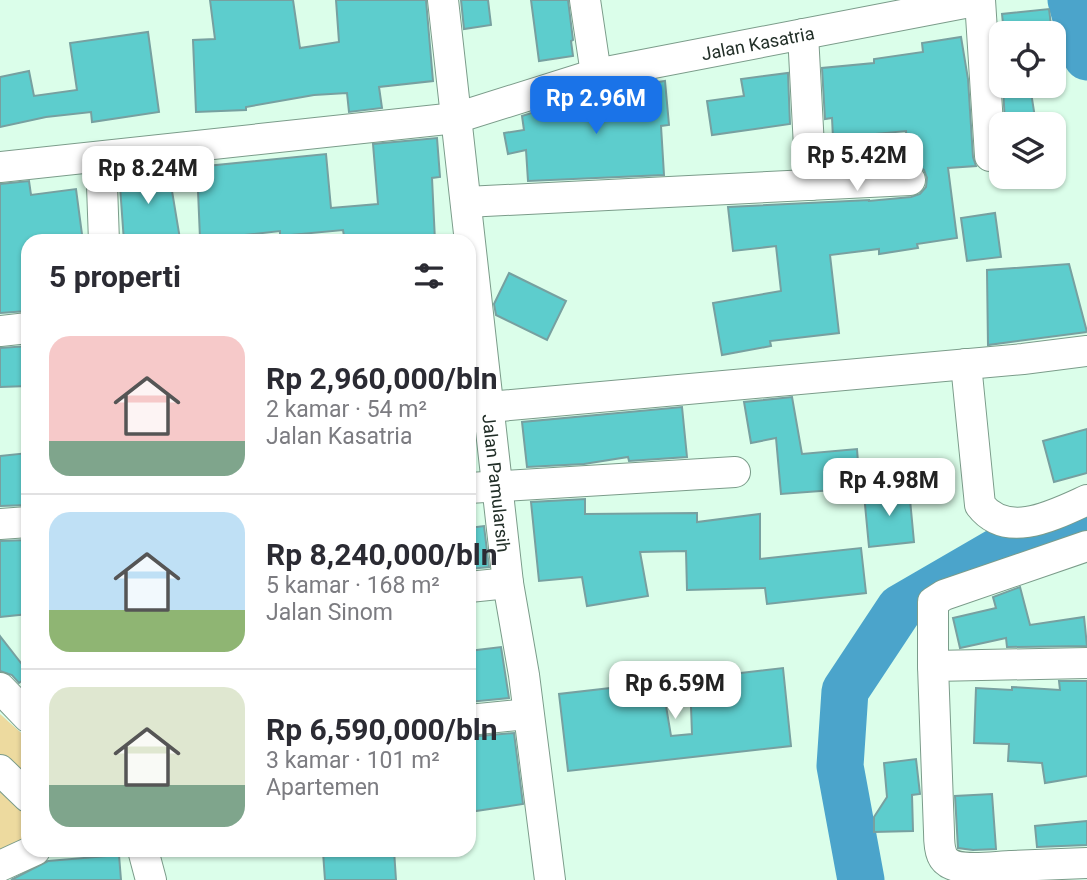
<!DOCTYPE html>
<html lang="id">
<head>
<meta charset="utf-8">
<style>
  body { margin:0; font-family:Roboto,sans-serif; background:#f2f2f3; color:#2b2b33; height:100vh; display:flex; flex-direction:column; font-size:26px; white-space:nowrap }
  * { box-sizing:border-box; margin:0 }
  p { font-size:23px; color:#7c7c81 }
  .icon { flex:none; width:38px; height:38px; fill:none; stroke:currentColor; stroke-width:2; stroke-linecap:round; stroke-linejoin:round }
  .map { position:relative; flex:1; overflow:hidden }
  .side { position:absolute; left:21px; top:234px; width:455px; height:623px; display:flex; flex-direction:column; background:#fff; border-radius:21px; box-shadow:0 2px 5px #0004 }
  .side>* { flex:none }
  .fabs { position:absolute; left:989px; top:21px; display:grid; gap:14px }
  .fabs a { display:grid; place-items:center; width:77px; height:77px; border-radius:14px; background:#fff; box-shadow:0 2px 5px #0004; font-size:35px }
  .price { position:absolute; translate:-50% -60px; padding:0 16px; border-radius:14px; background:#fff; color:#222; font-size:23px; line-height:46px; filter:drop-shadow(0 2px 4px #0008) }
  .price::after { content:''; position:absolute; left:50%; top:42px; width:21px; height:16px; margin-left:-10px; background:inherit; clip-path:polygon(0 0,100% 0,50% 100%) }
  .price.active { background:#1a73e8; color:#fff }
  ul { padding:0; list-style:none }
  li { display:flex; align-items:center; gap:21px; height:175px; padding:0 28px }
  li+li { border-top:2px solid #e1e1e2 }
  li span { display:grid; place-items:center; flex:none; width:196px; height:140px; border-radius:21px; color:#555 }
  li>.icon { margin-inline-start:auto }
  span .icon { width:84px; height:84px; fill:#fffc; stroke-width:1 }
  li b { font-size:30px }
  h2 { display:flex; justify-content:space-between; align-items:center; height:84px; padding:0 28px; font-size:30px }
  .map>svg:first-child { display:block }
</style>
</head>
<body>
<div class="map">
<svg width="1087" height="880" viewBox="0 0 1087 880">
  <rect width="100%" height="100%" fill="#dbfeea"/>
  <!-- green -->
  <polygon fill="#edda9f" points="0,714 28,739 28,848 0,859"/>
  <g fill="none" stroke-linecap="round" stroke-linejoin="round">
    <!-- river -->
    <g stroke="#4ba4cb" stroke-width="47">
      <polyline points="1071,0 1087,57"/>
      <polyline points="861,880 840,766 845,691 900,608 1000,550 1087,519"/>
    </g>
  </g>
  <!-- building -->
  <g fill="#5dcdcd" stroke="#77a0a0" stroke-width="2">
    <polygon points="210,0 293,0 300,48 339,42 336,0 426,0 433,81 379,87 382,108 349,112 347,93 314,95 246,107 246,110 196,112 193,40 215,39"/>
    <polygon points="461,0 488,0 491,25 464,29"/>
    <polygon points="531,0 568,0 573,40 571,41 573,56 539,61"/>
    <polygon points="1049,9 1052,33 1004,33 1002,14"/>
    <polygon points="148,32 159,112 92,122 91,112 46,117 0,127 0,77 29,71 34,96 77,90 70,43"/>
    <polygon points="961,37 968,79 973,157 976,166 948,168 957,238 917,244 918,248 879,254 879,249 830,255 839,333 770,341 771,346 722,355 713,303 781,291 776,246 733,251 728,207 869,200 869,201 911,197 920,194 926,187 927,178 924,170 917,164 908,163 906,131 833,138 832,118 825,119 822,68 874,63 874,59 923,52 922,43"/>
    <polygon points="788,73 790,124 712,135 707,101 744,96 741,79"/>
    <polygon points="665,81 669,125 661,126 664,175 528,181 526,150 508,154 504,133 524,130 522,116 554,106 605,96 605,90"/>
    <polygon points="1003,86 1030,86 1036,124 1005,124"/>
    <polygon points="437,138 440,177 432,178 435,241 345,242 343,230 280,236 280,231 208,239 208,237 200,238 197,167 326,154 331,208 378,204 373,144"/>
    <polygon points="168,167 180,239 124,242 119,172"/>
    <polygon points="29,181 31,195 76,189 83,242 28,242 28,278 25,278 27,311 0,313 0,184"/>
    <polygon points="995,213 1001,257 967,261 961,218"/>
    <polygon points="1069,264 1087,332 988,345 987,270"/>
    <polygon points="509,273 566,301 547,340 496,315 494,304"/>
    <polygon points="28,346 28,386 0,387 0,348"/>
    <polygon points="792,397 802,454 857,449 860,488 781,494 776,438 751,443 744,402"/>
    <polygon points="682,407 687,457 629,461 628,457 584,464 527,467 522,422"/>
    <polygon points="1087,429 1087,473 1054,482 1043,441"/>
    <polygon points="28,453 28,505 0,506 0,456"/>
    <polygon points="909,489 914,542 869,547 864,494"/>
    <polygon points="585,499 585,514 697,513 697,522 760,514 760,559 861,548 866,593 767,604 765,588 687,590 686,551 640,552 648,596 587,606 582,577 539,581 531,502"/>
    <polygon points="484,526 489,567 469,569 469,528"/>
    <polygon points="28,540 28,559 24,559 28,614 0,617 0,541"/>
    <polygon points="1020,587 1030,625 1084,617 1087,646 1007,647 1006,638 960,648 953,618 996,608 993,597"/>
    <polygon points="0,636 28,672 28,676 19,683 12,675 0,671"/>
    <polygon points="501,647 509,698 469,702 469,651"/>
    <polygon points="783,668 791,746 568,771 559,694 662,682 671,736 692,734 690,679"/>
    <polygon points="1059,681 1087,681 1087,776 1045,783 1042,763 1008,761 1009,744 974,743 976,688 1012,690 1012,687 1060,690"/>
    <polygon points="514,733 523,804 469,812 469,737"/>
    <polygon points="916,759 920,794 912,795 913,831 874,832 874,817 887,797 884,763"/>
    <polygon points="992,794 996,849 973,850 958,848 955,796"/>
    <polygon points="1087,821 1087,845 1037,847 1035,826"/>
    <polygon points="394,850 396,880 325,880 323,852"/>
    <polygon points="119,855 121,880 11,880 48,861"/>
  </g>
  <g fill="none" stroke-linecap="round" stroke-linejoin="round">
    <!-- street casing -->
    <g stroke="#7b9c8a" stroke-width="32">
      <g id="street">
        <path id="s1" d="M443,0L508,583L524,675L550,880"/>
        <polyline points="585,0 596,74"/>
        <polyline points="980,0 990,156"/>
        <polyline points="803,34 811,185"/>
        <polyline points="101,157 104,242"/>
        <path id="s2" d="M0,167L456,118L596,74L980,0"/>
        <polyline points="466,202 910,180"/>
        <polyline points="0,331 28,328"/>
        <path d="M966,364L980,505C1007,540 1054,515 1087,500"/>
        <polyline points="489,407 1023,359 1087,351"/>
        <polyline points="469,488 735,472"/>
        <polyline points="0,524 28,522"/>
        <polyline points="469,587 508,583"/>
        <polyline points="933,666 933,602 944,595 1087,546"/>
        <polyline points="0,688 28,717"/>
        <polyline points="469,720 527,714"/>
        <polyline points="0,770 28,797"/>
        <polyline points="143,850 151,880"/>
        <polyline points="0,866 35,850"/>
        <polyline points="1012,866 1087,863"/>
        <path d="M1015,880L1012,866C993,866 950,875 942,855C939,848 939,839 939,832L933,666L1087,663"/>
      </g>
    </g>
    <!-- street -->
    <use href="#street" stroke="#fff" stroke-width="30"/>
  </g>
  <g text-anchor="middle" dominant-baseline="central" stroke-width="7" stroke-linejoin="round" paint-order="stroke">
    <!-- street labels -->
    <g font-size="18" fill="#212e27" stroke="#dbfeea">
      <text stroke="none"><textPath href="#s2" startOffset="770">Jalan Kasatria</textPath></text>
      <text stroke="none"><textPath href="#s1" startOffset="486">Jalan Pamularsih</textPath></text>
    </g>
  </g>
</svg>
<div class="fabs">
<a><svg class="icon" aria-label="locate" viewBox="0 0 24 24"><circle cx="12" cy="12" r="6"/><path d="M12 2v4M12 18v4M2 12h4M18 12h4"/></svg></a>
<a><svg class="icon" aria-label="layers" viewBox="0 0 24 24"><path d="M12 4l9 5-9 5-9-5zM3 14l9 5 9-5"/></svg></a>
</div>
<b class="price active" style="left:596px;top:136px">Rp 2.96M</b>
<b class="price" style="left:857px;top:193px">Rp 5.42M</b>
<b class="price" style="left:148px;top:206px">Rp 8.24M</b>
<b class="price" style="left:889px;top:518px">Rp 4.98M</b>
<b class="price" style="left:675px;top:721px">Rp 6.59M</b>
<section class="side">
<h2>5 properti<svg class="icon" aria-label="filters" viewBox="0 0 24 24"><path d="M4 7h16M4 17h16"/><circle cx="9" cy="7" r="2"/><circle cx="15" cy="17" r="2"/></svg></h2>
<ul>
<li><span style="background:linear-gradient(#f6c9c9 75%,#7fa58c 0)"><svg class="icon" aria-label="home" viewBox="0 0 24 24"><path d="M3 11l9-7 9 7M6 9v11h12V9"/></svg></span><div><b>Rp 2,960,000/bln</b><p>2 kamar · 54 m²</p><p>Jalan Kasatria</p></div></li>
<li><span style="background:linear-gradient(#bfe0f5 70%,#8fb573 0)"><svg class="icon" aria-label="home" viewBox="0 0 24 24"><path d="M3 11l9-7 9 7M6 9v11h12V9"/></svg></span><div><b>Rp 8,240,000/bln</b><p>5 kamar · 168 m²</p><p>Jalan Sinom</p></div></li>
<li><span style="background:linear-gradient(#dfe7d0 70%,#7fa58c 0)"><svg class="icon" aria-label="home" viewBox="0 0 24 24"><path d="M3 11l9-7 9 7M6 9v11h12V9"/></svg></span><div><b>Rp 6,590,000/bln</b><p>3 kamar · 101 m²</p><p>Apartemen</p></div></li>
</ul>
</section>
</div>
</body>
</html>
